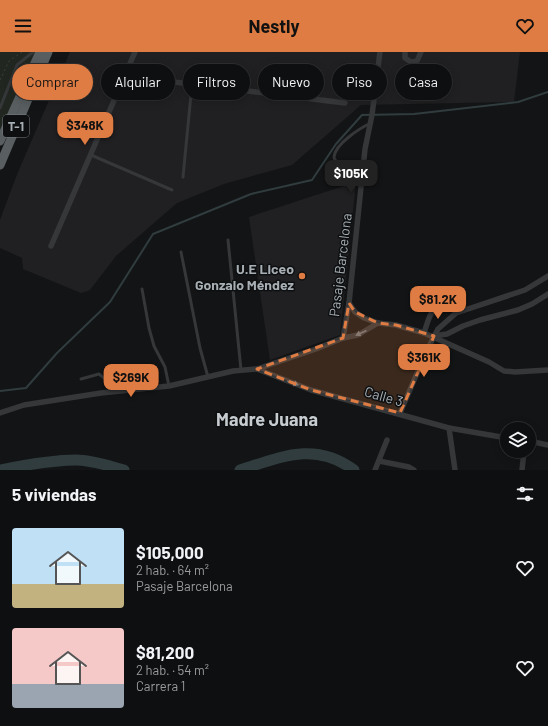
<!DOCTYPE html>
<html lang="es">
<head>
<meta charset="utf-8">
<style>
  body { margin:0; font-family:Barlow,sans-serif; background:#171819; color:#f1f3f6; height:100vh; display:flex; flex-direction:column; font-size:15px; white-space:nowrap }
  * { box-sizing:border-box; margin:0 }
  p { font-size:13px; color:#9b9c9f }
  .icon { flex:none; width:22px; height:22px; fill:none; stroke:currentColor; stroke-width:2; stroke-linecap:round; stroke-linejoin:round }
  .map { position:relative; height:418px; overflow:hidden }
  .drawer { display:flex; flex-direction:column; background:#0e0f10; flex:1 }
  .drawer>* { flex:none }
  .top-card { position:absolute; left:12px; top:12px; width:524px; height:36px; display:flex; gap:8px }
  .fabs { position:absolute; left:500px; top:370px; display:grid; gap:8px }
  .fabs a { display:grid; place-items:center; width:36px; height:36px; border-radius:50%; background:#0e0f10; box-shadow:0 2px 10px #0003,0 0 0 1px #2e2f30; font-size:20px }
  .price { position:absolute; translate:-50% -34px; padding:0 9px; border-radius:8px; background:#de7c43; color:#111; font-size:13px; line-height:26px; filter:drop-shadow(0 1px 2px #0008) }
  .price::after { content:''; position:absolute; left:50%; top:24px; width:12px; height:9px; margin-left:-6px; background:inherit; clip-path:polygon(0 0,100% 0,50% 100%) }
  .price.current { background:#222; color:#fff }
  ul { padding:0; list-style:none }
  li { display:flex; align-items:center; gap:12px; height:100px; padding:0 12px }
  li span { display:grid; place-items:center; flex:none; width:112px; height:80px; border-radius:4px; color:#555 }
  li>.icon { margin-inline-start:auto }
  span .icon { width:48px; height:48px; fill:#fffc; stroke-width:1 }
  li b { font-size:17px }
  h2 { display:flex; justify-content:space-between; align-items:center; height:48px; padding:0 12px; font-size:17px }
  .chip { padding:0 14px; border-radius:18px; background:#0e0f10; box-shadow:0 2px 10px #0003,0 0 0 1px #2e2f30; font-size:14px; line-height:36px }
  .chip.current { background:#de7c43; color:#111 }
  header { display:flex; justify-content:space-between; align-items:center; height:52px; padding:0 12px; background:#de7c43; color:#111; font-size:18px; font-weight:700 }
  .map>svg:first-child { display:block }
</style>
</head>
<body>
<header><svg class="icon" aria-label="menu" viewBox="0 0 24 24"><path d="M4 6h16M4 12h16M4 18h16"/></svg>Nestly<svg class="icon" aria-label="heart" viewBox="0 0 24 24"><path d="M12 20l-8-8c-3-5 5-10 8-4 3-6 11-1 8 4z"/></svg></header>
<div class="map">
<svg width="548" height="418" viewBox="0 0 548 418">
  <rect width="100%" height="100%" fill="#131415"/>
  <!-- built -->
  <g fill="#202022">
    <polygon points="70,0 520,0 514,50 361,53 292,113 224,132 177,151 116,204 90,238 81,241 23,217 22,206 0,196 0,168 18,120"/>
    <polygon points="356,130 340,283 270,308 249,165"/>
  </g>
  <!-- green -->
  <polygon fill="#212720" points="0,0 40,0 0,89"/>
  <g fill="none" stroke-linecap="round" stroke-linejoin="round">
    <!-- stream -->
    <polyline stroke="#303c3e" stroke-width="2" points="0,339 26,336 57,301 110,250 153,182 251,142 312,128 336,92 362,63 414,62 518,50 548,40"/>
    <!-- river -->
    <g stroke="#303c3e" stroke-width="11">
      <path d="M0,418C25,413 51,408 76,408C92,408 109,414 124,418"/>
      <path d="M240,418C281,405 315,389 354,418"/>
    </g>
    <!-- path -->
    <polyline stroke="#3b3e40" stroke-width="1" stroke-dasharray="2 3" stroke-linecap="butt" points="0,28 9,9 22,0"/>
    <!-- service -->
    <g stroke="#353739" stroke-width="3">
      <polyline points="0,56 17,13 33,0"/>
      <polyline points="91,103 172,138"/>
      <path d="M340,112C337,110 334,108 334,105C335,92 360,76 371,71"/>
      <polyline points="183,125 192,32"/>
      <polyline points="228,188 241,318"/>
      <polyline points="181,200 200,296 208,325"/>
      <polyline points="142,237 149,276 154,294 165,315 169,334"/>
      <polyline points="81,327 99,322 105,327 113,339"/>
    </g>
    <!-- minor -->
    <g stroke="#353739" stroke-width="5.5">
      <polyline points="405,0 405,6 411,10 417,9 421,0"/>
      <polyline points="125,24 345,51"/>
      <polyline points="51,194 135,0"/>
      <polyline points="349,251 355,260 364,266 378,271 396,273 424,281 489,310 504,319 515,320 548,318"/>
      <path d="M424,281C429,266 430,256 446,249"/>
      <polyline points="434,284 447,282 463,274 480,268 518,258 532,252 548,242"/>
      <polyline points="343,286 349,251 365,97 372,63 380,0"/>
      <polyline points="257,317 311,338 449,376 507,386"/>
      <polyline points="0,361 24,353 101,341 169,334 233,319 257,317 316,297 343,286 358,283 378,271"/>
      <polyline points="400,361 427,298 438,277 456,261 525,238 548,224"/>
      <polyline points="449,376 455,418"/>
      <polyline points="529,389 548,393"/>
      <polyline points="379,409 409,415 414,418"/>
      <polyline points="375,418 387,388"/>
      <polyline points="522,418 524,399"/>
    </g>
    <!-- trunk -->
    <g stroke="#595e61" stroke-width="9">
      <polyline points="0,89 40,0"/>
      <polyline points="0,113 48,0"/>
    </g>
  </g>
  <!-- one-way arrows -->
  <defs><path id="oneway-solid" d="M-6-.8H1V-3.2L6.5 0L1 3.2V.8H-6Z"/></defs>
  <g fill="#74797d">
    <use href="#oneway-solid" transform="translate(361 281) rotate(156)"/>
    <use href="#oneway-solid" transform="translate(293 331) rotate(20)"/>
  </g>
  <!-- marked area -->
  <path fill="#de7c43" fill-opacity="0.2" stroke="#de7c43" stroke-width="3" stroke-dasharray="8 5" stroke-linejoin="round" d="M349,251L355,260L378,271L396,273L434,284L400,361L311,338L257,317L343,286Z"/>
  <!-- markers -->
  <circle fill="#de7c43" stroke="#0e0f10" stroke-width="1.5" cx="302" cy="224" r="4"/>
  <g text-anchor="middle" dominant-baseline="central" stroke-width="3" stroke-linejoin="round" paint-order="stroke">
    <!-- shield labels -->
    <rect fill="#0e0f10" stroke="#797f83" stroke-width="1" x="3" y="63" width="26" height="22" rx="3"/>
    <g font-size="13" font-weight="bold" fill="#a7afb4">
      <text x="16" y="74">T-1</text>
    </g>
    <!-- street labels -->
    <g font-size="14" fill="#a7afb4" stroke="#0e0f10">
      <text transform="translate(340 213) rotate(-83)">Pasaje Barcelona</text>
      <text transform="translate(384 344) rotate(16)">Calle 3</text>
    </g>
    <!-- poi labels -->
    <g font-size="14" font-weight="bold" fill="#a7afb4" stroke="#0e0f10" text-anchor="end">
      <text x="294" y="216">U.E Liceo<tspan x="294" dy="16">Gonzalo Méndez</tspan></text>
    </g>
    <!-- district labels -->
    <g font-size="18" font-weight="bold" fill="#c7ccd0" stroke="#0e0f10">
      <text x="267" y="367">Madre Juana</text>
    </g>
  </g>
</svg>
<div class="fabs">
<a><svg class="icon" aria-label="layers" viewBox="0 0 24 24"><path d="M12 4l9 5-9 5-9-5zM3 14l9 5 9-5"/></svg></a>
</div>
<b class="price" style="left:85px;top:94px">$348K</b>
<b class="price current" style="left:351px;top:142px">$105K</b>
<b class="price" style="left:438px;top:268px">$81.2K</b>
<b class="price" style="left:424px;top:326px">$361K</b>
<b class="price" style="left:131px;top:346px">$269K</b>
<div class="top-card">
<a class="chip current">Comprar</a>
<a class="chip">Alquilar</a>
<a class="chip">Filtros</a>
<a class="chip">Nuevo</a>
<a class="chip">Piso</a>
<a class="chip">Casa</a>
</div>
</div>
<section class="drawer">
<h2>5 viviendas<svg class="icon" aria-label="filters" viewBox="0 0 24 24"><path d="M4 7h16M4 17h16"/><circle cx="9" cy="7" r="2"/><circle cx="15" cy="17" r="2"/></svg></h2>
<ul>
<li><span style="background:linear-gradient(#bfe0f5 70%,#c2b280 0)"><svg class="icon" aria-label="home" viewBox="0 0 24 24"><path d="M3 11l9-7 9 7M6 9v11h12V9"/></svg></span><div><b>$105,000</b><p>2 hab. · 64 m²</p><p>Pasaje Barcelona</p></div><svg class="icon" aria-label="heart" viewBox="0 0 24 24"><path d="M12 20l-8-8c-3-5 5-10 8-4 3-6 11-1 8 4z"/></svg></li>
<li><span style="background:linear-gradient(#f6c9c9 70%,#9aa5b1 0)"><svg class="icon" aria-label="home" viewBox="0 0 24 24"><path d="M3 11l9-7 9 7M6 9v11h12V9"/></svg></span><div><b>$81,200</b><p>2 hab. · 54 m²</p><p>Carrera 1</p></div><svg class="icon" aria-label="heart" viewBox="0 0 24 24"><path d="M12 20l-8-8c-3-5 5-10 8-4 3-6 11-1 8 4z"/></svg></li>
</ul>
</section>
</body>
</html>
